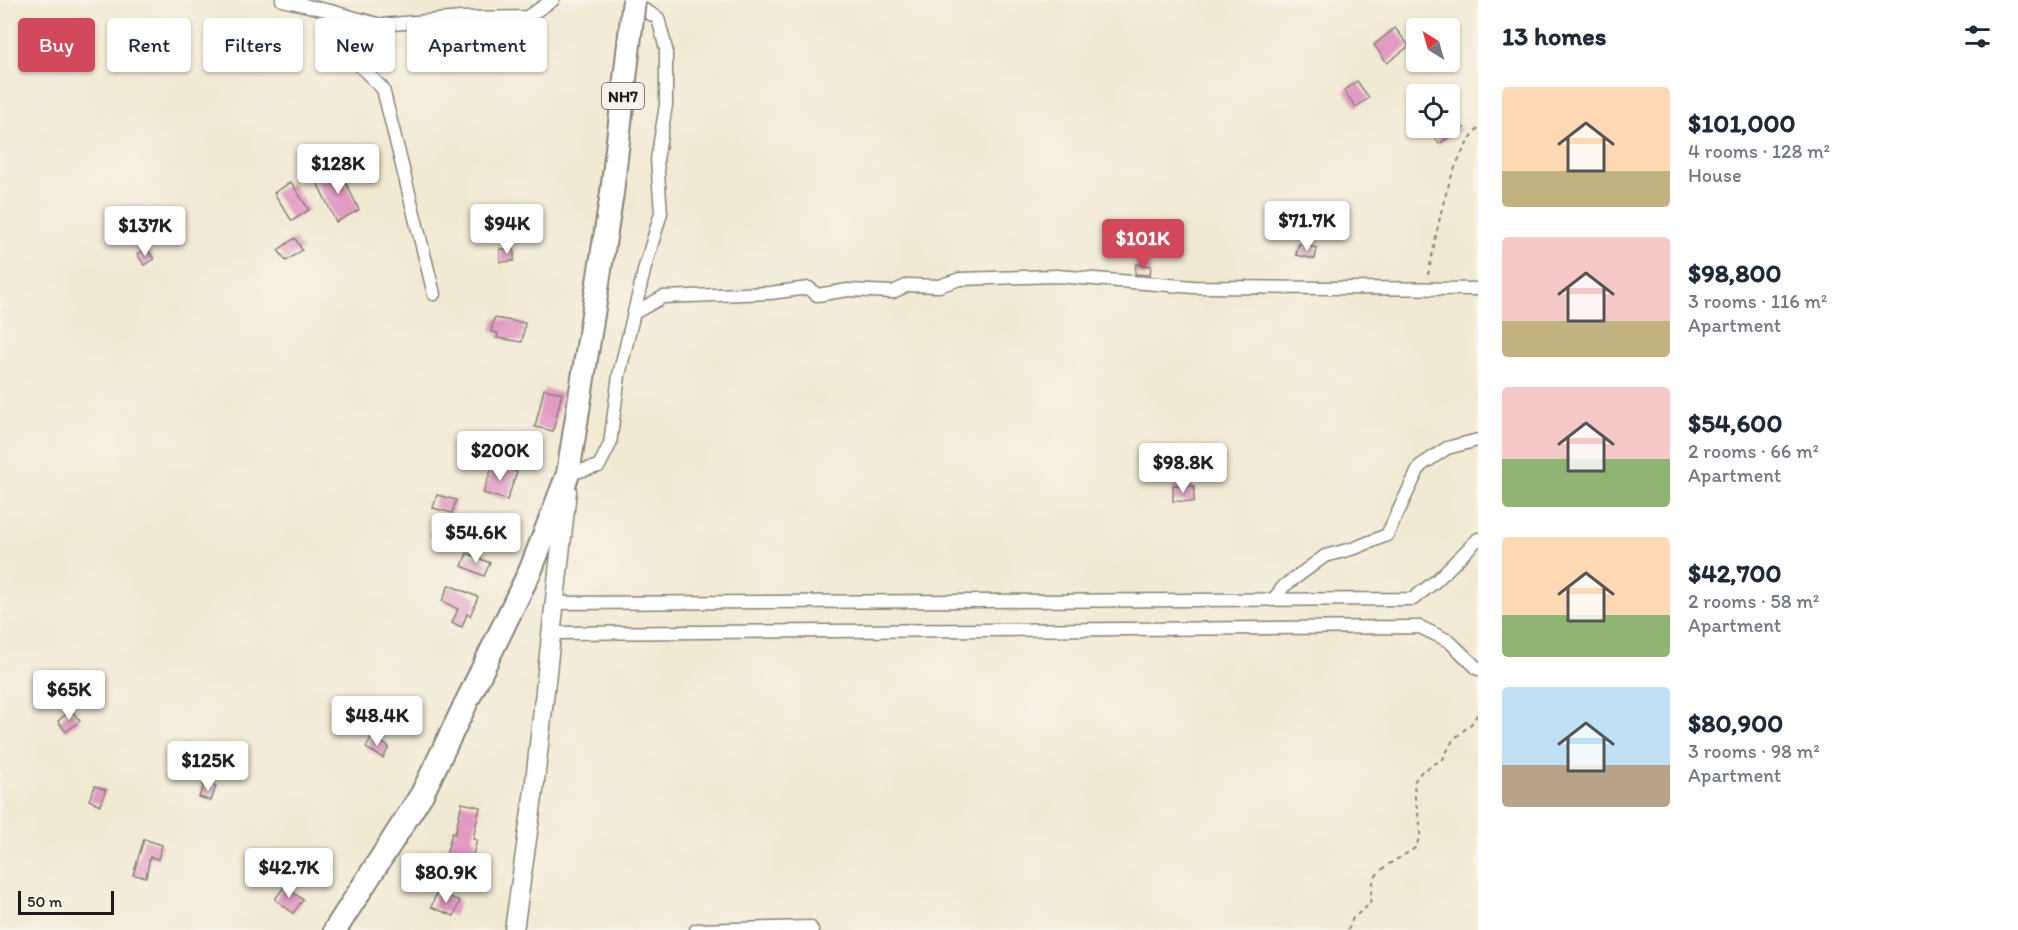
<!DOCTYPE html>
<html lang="en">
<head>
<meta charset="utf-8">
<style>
  body { margin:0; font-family:Itim,sans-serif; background:#f2f2f3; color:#1f2937; height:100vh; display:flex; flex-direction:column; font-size:22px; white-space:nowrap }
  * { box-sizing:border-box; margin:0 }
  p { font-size:20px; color:#747a83 }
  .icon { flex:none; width:33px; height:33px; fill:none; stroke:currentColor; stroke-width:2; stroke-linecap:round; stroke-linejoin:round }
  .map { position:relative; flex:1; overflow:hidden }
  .drawer { display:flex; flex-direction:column; background:#fff; width:540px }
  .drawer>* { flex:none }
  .banner { position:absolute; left:18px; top:18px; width:570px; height:54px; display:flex; gap:12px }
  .needle { width:39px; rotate:323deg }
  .buttons { position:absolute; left:1406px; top:18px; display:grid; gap:12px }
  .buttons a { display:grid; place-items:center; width:54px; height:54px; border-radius:6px; background:#fff; box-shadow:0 2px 4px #0004; font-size:30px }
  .scale { position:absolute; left:18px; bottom:15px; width:96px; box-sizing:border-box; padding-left:6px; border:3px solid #1c1c1c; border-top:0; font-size:16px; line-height:21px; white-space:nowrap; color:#1c1c1c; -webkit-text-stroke:4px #f7f3e8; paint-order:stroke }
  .price { position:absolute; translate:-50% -51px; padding:0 14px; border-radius:6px; background:#fff; color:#222; font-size:20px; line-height:39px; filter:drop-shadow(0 2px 3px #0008) }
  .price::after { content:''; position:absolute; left:50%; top:36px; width:18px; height:14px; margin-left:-9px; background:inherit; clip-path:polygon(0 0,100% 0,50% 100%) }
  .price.on { background:#d1495b; color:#fff }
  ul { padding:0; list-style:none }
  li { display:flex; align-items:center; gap:18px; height:150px; padding:0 24px }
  li span { display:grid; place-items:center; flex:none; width:168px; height:120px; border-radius:6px; color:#555 }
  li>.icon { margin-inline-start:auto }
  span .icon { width:72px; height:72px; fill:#fffc; stroke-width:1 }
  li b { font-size:26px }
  h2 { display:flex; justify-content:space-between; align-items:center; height:72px; padding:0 24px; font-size:26px }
  .pill { padding:0 21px; border-radius:6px; background:#fff; box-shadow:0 2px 4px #0004; font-size:21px; line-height:54px }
  .pill.on { background:#d1495b; color:#fff }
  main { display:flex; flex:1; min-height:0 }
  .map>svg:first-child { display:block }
</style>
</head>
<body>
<main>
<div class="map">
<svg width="1478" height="930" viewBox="0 0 1478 930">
  <rect width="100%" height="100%" fill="#f7f3e8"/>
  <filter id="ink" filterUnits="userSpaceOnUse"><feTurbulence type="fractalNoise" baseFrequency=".0167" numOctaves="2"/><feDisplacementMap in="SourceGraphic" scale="12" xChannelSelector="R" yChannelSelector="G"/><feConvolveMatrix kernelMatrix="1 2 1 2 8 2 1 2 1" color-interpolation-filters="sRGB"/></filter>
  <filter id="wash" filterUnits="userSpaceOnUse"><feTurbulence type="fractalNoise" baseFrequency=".008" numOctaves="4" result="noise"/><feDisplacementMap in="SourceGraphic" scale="24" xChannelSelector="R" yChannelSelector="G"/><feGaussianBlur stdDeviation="1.35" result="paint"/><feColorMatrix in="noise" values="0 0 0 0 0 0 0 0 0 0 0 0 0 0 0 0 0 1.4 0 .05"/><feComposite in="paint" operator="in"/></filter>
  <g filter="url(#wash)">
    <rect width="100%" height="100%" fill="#f1ead3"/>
    <g id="blocks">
      <!-- building -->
      <g fill="#e29ac3">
        <polygon points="1395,28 1409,46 1387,63 1374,45"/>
        <polygon points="433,34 444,39 432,63 420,57"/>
        <polygon points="484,36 486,58 472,59 470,37"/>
        <polygon points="1357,81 1369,98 1356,107 1344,91"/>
        <polygon points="1428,128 1464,128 1439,144"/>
        <polygon points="339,168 359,210 336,222 316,180"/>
        <polygon points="291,182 309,210 292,221 274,193"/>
        <polygon points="295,238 302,250 286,261 278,250"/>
        <polygon points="1299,244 1317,248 1315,259 1296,255"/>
        <polygon points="146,248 154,259 144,265 137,254"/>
        <polygon points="500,249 514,249 514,261 500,262"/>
        <polygon points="1136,264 1151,266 1150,275 1135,274"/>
        <polygon points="494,318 525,323 522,342 497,338 498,333 491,332"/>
        <polygon points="544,389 562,393 553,431 535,427"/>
        <polygon points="493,464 517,472 507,500 483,493"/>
        <polygon points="1173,485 1194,486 1194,502 1173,501"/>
        <polygon points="437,495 456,500 452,513 433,508"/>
        <polygon points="437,527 447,532 443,542 433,537"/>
        <polygon points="467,553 490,563 484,576 462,566"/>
        <polygon points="449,585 478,597 470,616 467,614 462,627 452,623 458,609 442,601"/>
        <polygon points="71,710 80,721 66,732 58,721"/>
        <polygon points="372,736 389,747 383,758 366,748"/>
        <polygon points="174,758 183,762 176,777 168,773"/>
        <polygon points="205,782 216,786 211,801 199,797"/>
        <polygon points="95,786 106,790 100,805 89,800"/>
        <polygon points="462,803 480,807 473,839 477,840 469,869 444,863 452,833 455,834"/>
        <polygon points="144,839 162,845 158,859 150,857 146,877 133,875"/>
        <polygon points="285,886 303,900 293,913 275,899"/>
        <polygon points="437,892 460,901 454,916 431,907"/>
      </g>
    </g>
  </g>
  <g filter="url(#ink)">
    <use href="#blocks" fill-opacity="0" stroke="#868378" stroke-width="1.5"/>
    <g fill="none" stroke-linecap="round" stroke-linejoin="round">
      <!-- street casing -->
      <g stroke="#868378" stroke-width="15">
        <g id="street">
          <polyline points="282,0 330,11"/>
          <polyline points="434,294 383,89 339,45 330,11 381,25 461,18 527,17 553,0"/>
          <polyline points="634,313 663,297 770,293 809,288 817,295 848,290 893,292 908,285 939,286 960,279 1057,276 1194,287 1478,289"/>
          <polyline points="568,474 599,466 610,444 619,375 645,267 661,213 657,160 666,105 666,49 658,18 632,3"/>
          <polyline points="1273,600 1284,586 1325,556 1355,548 1387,535 1420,466 1447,448 1478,440"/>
          <polyline points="554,603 1413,599 1437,580 1478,539"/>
          <polyline points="551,633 1420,627 1449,641 1478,669"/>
          <polyline points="696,930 810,927 812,930"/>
        </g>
      </g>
      <!-- secondary casing -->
      <g stroke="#868378" stroke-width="21">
        <polyline id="secondary" points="514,930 534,790 567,491"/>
      </g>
      <!-- highway casing -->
      <g stroke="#868378" stroke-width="26">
        <polyline id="highway" points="335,930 422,794 531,569 568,474 612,193"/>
      </g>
      <!-- path -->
      <g stroke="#868378" stroke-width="2" stroke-dasharray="4.5 4.5" stroke-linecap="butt">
        <path d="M1428,275C1439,225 1445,169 1478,128"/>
        <path d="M1348,930L1353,918L1370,904C1371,896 1371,887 1374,880C1378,867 1405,856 1416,847L1420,835V824L1415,798L1414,782L1421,772L1443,759L1453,740L1472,723L1478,713"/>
      </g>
      <!-- street -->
      <use href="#street" stroke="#fff" stroke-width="12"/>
      <!-- secondary -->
      <use href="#secondary" stroke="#fff" stroke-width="18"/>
      <!-- highway -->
      <use href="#highway" stroke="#fff" stroke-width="22"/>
      <!-- highway-bridge casing -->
      <g stroke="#868378" stroke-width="26" stroke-linecap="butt">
        <polyline id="highway-bridge" points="612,193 634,0"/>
      </g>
      <!-- highway-bridge -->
      <use href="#highway-bridge" stroke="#fff" stroke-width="22"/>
    </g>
  </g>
  <g text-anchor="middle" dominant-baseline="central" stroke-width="4.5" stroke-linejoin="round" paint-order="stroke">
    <!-- shield labels -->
    <rect fill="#f7f3e8" stroke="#5e5c59" stroke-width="1.5" x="602" y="83" width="42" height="26" rx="4.5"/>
    <g font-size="16" font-weight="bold" fill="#1c1c1c">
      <text x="623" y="96">NH7</text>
    </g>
  </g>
</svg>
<div class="buttons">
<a><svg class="needle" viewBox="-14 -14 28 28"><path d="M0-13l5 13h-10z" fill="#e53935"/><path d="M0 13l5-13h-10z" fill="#747a83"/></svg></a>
<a><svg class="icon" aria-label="locate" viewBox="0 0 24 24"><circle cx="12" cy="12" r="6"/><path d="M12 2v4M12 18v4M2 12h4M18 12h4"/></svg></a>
</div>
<div class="scale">50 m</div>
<b class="price" style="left:338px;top:195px">$128K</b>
<b class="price" style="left:1307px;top:252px">$71.7K</b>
<b class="price" style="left:507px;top:255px">$94K</b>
<b class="price" style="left:145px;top:257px">$137K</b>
<b class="price on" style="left:1143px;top:270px">$101K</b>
<b class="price" style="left:500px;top:482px">$200K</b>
<b class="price" style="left:1183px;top:494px">$98.8K</b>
<b class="price" style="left:476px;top:564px">$54.6K</b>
<b class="price" style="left:69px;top:721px">$65K</b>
<b class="price" style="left:377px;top:747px">$48.4K</b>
<b class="price" style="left:208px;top:792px">$125K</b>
<b class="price" style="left:289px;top:899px">$42.7K</b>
<b class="price" style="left:446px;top:904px">$80.9K</b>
<div class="banner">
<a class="pill on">Buy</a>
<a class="pill">Rent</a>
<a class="pill">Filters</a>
<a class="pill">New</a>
<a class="pill">Apartment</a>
</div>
</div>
<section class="drawer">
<h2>13 homes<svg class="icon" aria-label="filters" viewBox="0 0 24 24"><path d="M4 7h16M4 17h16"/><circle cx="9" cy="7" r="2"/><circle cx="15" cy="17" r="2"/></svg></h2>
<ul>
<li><span style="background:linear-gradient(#ffd9b3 70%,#c2b280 0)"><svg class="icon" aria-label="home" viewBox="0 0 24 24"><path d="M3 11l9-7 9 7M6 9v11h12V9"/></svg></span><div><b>$101,000</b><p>4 rooms · 128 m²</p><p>House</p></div></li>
<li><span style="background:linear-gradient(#f6c9c9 70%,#c2b280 0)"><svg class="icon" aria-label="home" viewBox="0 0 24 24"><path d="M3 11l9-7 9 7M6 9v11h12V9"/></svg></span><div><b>$98,800</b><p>3 rooms · 116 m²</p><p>Apartment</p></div></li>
<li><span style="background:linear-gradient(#f6c9c9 60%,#8fb573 0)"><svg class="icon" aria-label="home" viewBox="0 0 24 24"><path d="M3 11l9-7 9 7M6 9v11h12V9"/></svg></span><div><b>$54,600</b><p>2 rooms · 66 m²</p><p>Apartment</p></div></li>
<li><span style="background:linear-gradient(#ffd9b3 65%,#8fb573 0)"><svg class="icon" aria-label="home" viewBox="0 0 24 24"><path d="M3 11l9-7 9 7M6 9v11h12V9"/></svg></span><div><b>$42,700</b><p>2 rooms · 58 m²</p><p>Apartment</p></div></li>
<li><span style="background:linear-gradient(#bfe0f5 65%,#b9a48a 0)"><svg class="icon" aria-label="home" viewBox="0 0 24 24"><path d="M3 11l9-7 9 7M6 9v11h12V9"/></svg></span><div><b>$80,900</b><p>3 rooms · 98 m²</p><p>Apartment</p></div></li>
</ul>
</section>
</main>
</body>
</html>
